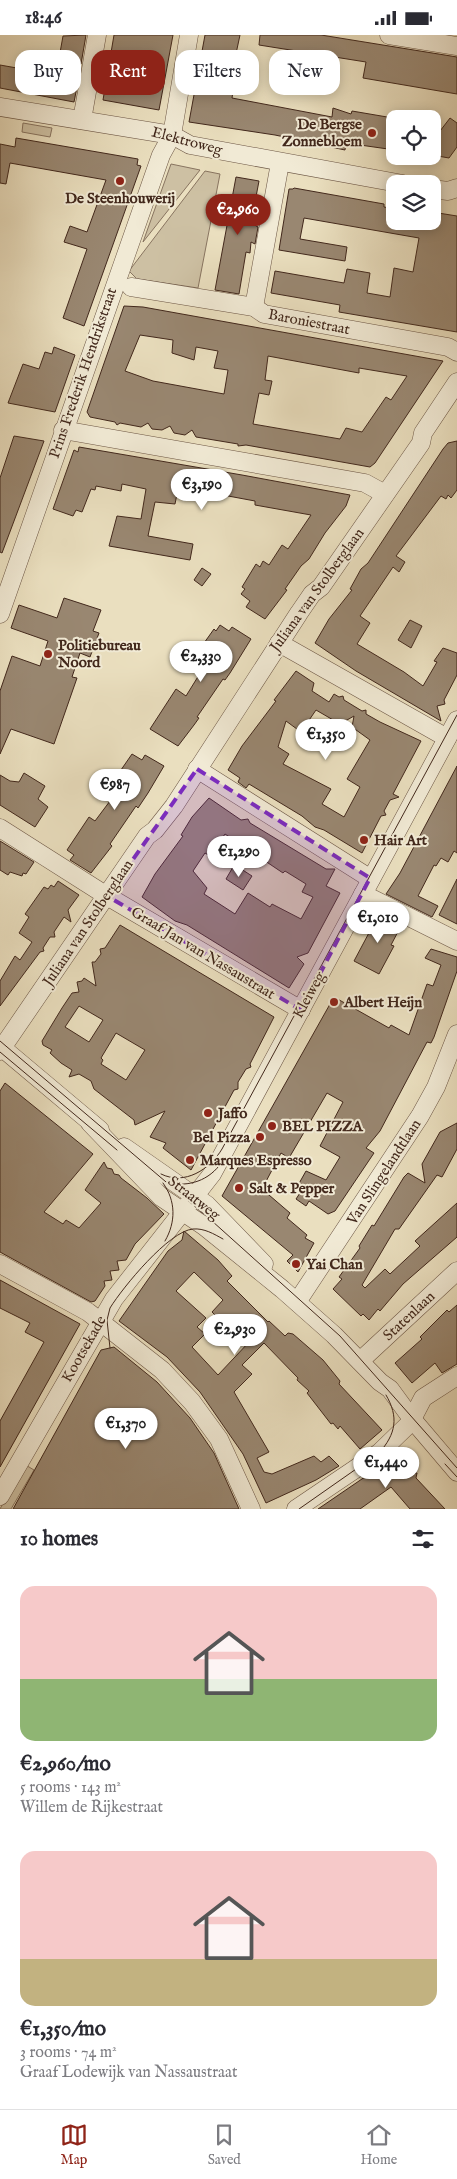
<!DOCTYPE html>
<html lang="en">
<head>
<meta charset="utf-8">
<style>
  body { margin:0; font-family:"IM FELL English",serif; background:#f2f2f3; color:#2b2b33; height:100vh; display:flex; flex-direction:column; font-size:19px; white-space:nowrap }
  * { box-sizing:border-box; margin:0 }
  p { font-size:16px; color:#7c7c81 }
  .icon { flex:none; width:28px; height:28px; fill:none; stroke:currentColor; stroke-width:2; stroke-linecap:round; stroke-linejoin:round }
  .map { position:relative; height:1474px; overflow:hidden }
  .details { display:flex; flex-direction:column; background:#fff; flex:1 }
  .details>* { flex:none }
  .banner { position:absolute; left:15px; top:15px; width:428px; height:45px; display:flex; gap:10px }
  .controls { position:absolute; left:386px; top:75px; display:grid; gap:10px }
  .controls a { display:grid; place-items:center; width:55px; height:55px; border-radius:10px; background:#fff; box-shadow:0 2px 12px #0003; font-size:25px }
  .price { position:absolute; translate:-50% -42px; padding:0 11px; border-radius:18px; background:#fff; color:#222; font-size:16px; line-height:32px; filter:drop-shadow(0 1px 2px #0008) }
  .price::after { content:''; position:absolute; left:50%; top:30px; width:15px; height:11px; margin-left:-8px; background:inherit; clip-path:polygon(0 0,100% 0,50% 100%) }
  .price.selected { background:#8f2418; color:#fff }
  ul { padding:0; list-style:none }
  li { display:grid; align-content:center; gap:10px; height:265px; padding:0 20px }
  li span { display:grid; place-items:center; height:155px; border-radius:15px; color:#555 }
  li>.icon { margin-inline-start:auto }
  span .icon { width:90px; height:90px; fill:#fffc; stroke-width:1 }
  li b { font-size:21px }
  h2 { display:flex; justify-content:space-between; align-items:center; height:60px; padding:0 20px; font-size:21px }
  .tag { padding:0 18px; border-radius:15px; background:#fff; box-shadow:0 2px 12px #0003; font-size:18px; line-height:45px }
  .tag.selected { background:#8f2418; color:#fff }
  .status { display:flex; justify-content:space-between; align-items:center; height:35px; padding:0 25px; background:#fff; direction:ltr }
  .status svg { height:14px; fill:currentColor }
  .tab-bar { display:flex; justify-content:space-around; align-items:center; height:70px; border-top:1px solid #e1e1e2; background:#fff; font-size:14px; color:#7c7c81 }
  .tab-bar a { display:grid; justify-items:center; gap:2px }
  .tab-bar .selected { color:#8f2418 }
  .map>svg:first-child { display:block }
</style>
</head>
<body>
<div class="status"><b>18:46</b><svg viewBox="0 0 49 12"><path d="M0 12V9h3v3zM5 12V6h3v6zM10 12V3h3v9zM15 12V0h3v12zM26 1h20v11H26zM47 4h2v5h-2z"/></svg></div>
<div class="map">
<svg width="457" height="1474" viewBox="0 0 457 1474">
  <rect width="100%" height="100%" fill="#eadfbf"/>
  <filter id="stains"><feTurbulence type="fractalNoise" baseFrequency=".004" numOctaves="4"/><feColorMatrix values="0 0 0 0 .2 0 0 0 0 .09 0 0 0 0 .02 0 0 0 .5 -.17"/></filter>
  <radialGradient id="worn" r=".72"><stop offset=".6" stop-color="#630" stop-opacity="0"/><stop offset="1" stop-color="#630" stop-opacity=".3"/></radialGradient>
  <!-- green -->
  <g fill="#cdc0a3" stroke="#887460">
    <polygon points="23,88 52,93 50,102 22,97"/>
    <polygon points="171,129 200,135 143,207"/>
    <polygon points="205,136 220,139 198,253 137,244 129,236"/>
    <polygon points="24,1429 34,1435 11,1474 0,1474"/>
  </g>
  <!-- building -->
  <g fill="#998771" stroke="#42281c" fill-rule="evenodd">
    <polygon points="86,0 81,29 78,31 80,35 79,41 75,43 78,47 74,67 0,53 0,30 56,40 63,1"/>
    <polygon points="114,0 173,0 159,75 103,65"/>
    <polygon points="205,0 240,0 231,42 235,43 232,63 332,82 333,73 351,79 352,76 393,83 391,91 395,92 395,115 346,108 345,115 275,100 189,87"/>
    <polygon points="260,0 321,0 457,22 457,59 363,43 366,27 259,10"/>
    <polygon points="450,83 457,88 457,112 449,123 432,120 432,99 437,100"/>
    <polygon points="16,103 138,124 137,130 141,131 84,291 63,283 87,214 64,207 70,191 87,197 106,145 10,128 6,149 0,148 0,109 15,112"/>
    <polygon points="236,142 259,146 251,188 258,192 255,209 251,207 250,218 246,217 239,259 215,255"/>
    <polygon points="294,153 384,169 384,172 395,174 395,186 432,186 432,177 457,181 457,297 339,277 340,270 271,258 275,236 344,248 347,234 370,238 367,258 390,262 394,233 413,237 419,203 304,183 300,204 347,212 345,226 279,215 289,154 293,154"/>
    <path d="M124,271L143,272L443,326L375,428L370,432L246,410L238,411V409L196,402L192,395L185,400L174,398L170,391L162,395L152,394L148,388L141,392L120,388L117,390L115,387L90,382L87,377ZM140,300L173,305L172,318L194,325L196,312L218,316L214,333L228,335L224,359L153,346L125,336ZM268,321L359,338V333L407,341L391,365L386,362L362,397L346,393L340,404L253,389L259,358L269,360L272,346L265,345Z"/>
    <polygon points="54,312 75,320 55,377 8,368 23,329 39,334 45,317 52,319"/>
    <polygon points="14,401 44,406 2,518 0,517 0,443"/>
    <polygon points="457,406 457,455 451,463 448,460 446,464 441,461 396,521 405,527 399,537 393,532 360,581 370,588 357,609 404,637 423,651 437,627 434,626 443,613 457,618 457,640 444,665 445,669 437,671 441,686 356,636 315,608 329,584 352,555 350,554 361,534 368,528 443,414 448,408"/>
    <polygon points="79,412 242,440 350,460 346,471 325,498 309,524 301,531 285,554 287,555 265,584 246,572 250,566 241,559 245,554 242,552 256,529 260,532 263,526 269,530 282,510 288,514 311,480 255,470 255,466 212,458 202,457 201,463 177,459 175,469 155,467 148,501 193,509 190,525 109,511 117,481 141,484 146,454 122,449 121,456 96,451 95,455 91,454 82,477 76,475 73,481 53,474 74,415 78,417"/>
    <polygon points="202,533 211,539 202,551 194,545"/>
    <polygon points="64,563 101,575 93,596 99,598 90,622 80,618 72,642 77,643 54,709 11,694 0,719 0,656 12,621 40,631 48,606 11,593 19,570 57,583"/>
    <polygon points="410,585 422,591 411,613 398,605"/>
    <polygon points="220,590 229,596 232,592 251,604 230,638 225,645 223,644 197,682 199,683 194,690 178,711 150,694 176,654 186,661 199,640 187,632 214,594 216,596"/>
    <path d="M296,636L314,648L312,656L329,667L334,659L339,662L343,661L344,665L362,676L366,675V679L380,687L421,706L393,759L399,762L390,765L384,776L386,780L381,781L362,818L324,795L315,792L302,781L254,752L249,749L246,753L238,747L240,743L228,735L242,711L276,666L274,665ZM316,675L340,689L354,681L352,692L370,705L347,744L360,752L344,782L322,769L331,754L283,729L289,719L278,712L286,686L301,697Z"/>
    <polygon points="132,719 142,725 145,720 164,731 148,758 138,773 136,771 110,809 112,811 91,838 70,825 74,820 67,815 89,782 95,786 110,766 103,761"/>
    <polygon points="457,731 457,818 454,816 448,827 441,823 436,831 434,830 418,861 438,871 432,882 386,859 400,838"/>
    <polygon points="24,738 45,751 38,764 48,772 35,792 0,770 0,740 10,746 19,747"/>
    <path d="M209,763L241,785L248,784L250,788L326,834H335L326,851L340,858L308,918L297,922L304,929L289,953L187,890L175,886L142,862L155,839L183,801L181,800L192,782ZM225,799L283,838L285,836L306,849L302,857L313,862L301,884L272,869L270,872L248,858L235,879L204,859L207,853L193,836L205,818L210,821Z"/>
    <polygon points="0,806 34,827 26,839 23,838 22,841 10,837 8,840 0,835"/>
    <polygon points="233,832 238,832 252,841 243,855 226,844"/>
    <polygon points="457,844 457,889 439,880"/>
    <polygon points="58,846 79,860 68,875 71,887 64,882 54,897 55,902 50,902 43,913 44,916 40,917 0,971 0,946 15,921 20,925 32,907 19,898 29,882 25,879 44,852 48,854 51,850 54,852"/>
    <polygon points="379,879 401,891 391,910 394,911 379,939 354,926"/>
    <path d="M120,890L274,982L250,1029L251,1032L246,1034L238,1047V1054L234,1055L191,1135L163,1113L166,1108L150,1102L165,1076L135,1090L134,1085L94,1054L91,1046L79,1039L69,1042L72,1035L61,1028L50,1018L52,1015L43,1010L42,1006L62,973L72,958L79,957L77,947L82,946L84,943L96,951L92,927H95L101,919L100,914L105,913ZM79,971L103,985L89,1007L65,992ZM116,998L145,1015L126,1045L101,1029L103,1025L101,1023Z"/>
    <polygon points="431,914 457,922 457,936 434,1002 431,1008 427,1007 380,1096 366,1113 374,1118 335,1176 328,1179 309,1166 306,1171 296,1164 302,1155 297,1152 306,1136 326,1145 340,1122 320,1111 343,1067 327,1058 289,1123 281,1118 262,1154 290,1178 287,1183 307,1200 305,1203 314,1208 298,1237 287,1226 293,1220 222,1161 334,962 389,993 391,990 409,1000 427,949 433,951 441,930 425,923"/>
    <polygon points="5,1048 93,1119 44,1177 63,1189 66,1185 79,1193 101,1168 85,1155 104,1127 107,1133 112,1134 114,1139 119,1140 121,1143 147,1163 164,1179 135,1209 126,1225 117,1226 119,1235 110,1236 112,1245 104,1246 105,1251 95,1266 91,1267 0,1217 0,1056"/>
    <polygon points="457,1088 457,1114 442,1142 437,1140 399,1194 395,1194 362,1250 365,1253 385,1234 390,1239 420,1211 415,1206 457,1168 457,1202 403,1249 380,1276 378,1274 369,1285 363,1279 361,1281 333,1254 342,1244 339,1242 360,1213 359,1211 372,1190 374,1191 404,1142 408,1138 425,1148 422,1129 440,1097"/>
    <path d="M184,1196L218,1225L232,1241L227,1246L268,1287L269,1286L285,1301L288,1298L293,1299L323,1325L340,1346L339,1349L382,1395L360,1414L340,1391L338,1394L333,1388L331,1389L307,1358L309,1356L297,1345L298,1343L264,1308L242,1330L252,1339L234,1357L269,1417L257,1423L264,1437L272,1439L314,1421L321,1427L329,1421L339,1431L316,1445L266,1468L243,1419L200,1357L167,1322L119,1286L168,1216L182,1205ZM194,1237L223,1265L212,1277L220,1285L224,1281L250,1306L218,1340L192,1312L205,1299L197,1292L206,1283L176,1256Z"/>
    <polygon points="0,1245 80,1289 0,1432 0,1386 44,1307 25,1297 30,1288 0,1273"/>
    <polygon points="457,1270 457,1329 442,1338 435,1328 412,1348 395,1328 422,1304 420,1302 447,1275 449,1277"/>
    <polygon points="114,1312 157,1347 190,1383 214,1418 239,1474 13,1474 101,1315"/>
    <polygon points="397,1420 412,1438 417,1438 416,1443 445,1474 410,1474 391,1452 360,1474 318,1474"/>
  </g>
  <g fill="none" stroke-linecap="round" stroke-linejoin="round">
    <!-- minor casing -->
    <g stroke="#6c5645" stroke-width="19">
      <g id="minor">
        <polyline points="389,0 457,11"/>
        <polyline points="0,72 172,100 190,110 403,149"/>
        <polyline points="82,85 97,0"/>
        <polyline points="432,154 448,156 457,153"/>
        <polyline points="131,252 254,272 264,279 448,312 457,317"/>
        <polyline points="254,272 280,128"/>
        <polyline points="63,395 365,448 385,459"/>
        <polyline points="0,579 161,120 172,100 189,0"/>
        <polyline points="279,608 447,703"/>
        <polyline points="197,734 371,844"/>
        <polyline points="0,793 107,861 301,975"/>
        <polyline points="363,859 457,906"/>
        <polyline points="0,1011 100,1095"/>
        <polyline points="0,1016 147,801 155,795 174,771 299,578 312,559 321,552 421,408 423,398 457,347"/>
        <polyline points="90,1088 161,1162 204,1191 282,1254 334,1300 380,1347 390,1354 412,1384 457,1437"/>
        <polyline points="124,1112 207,1170 264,1229"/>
        <polyline points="0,1229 88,1277 162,1335 192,1367 219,1404 251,1474"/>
        <polyline points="297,1267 420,1081 436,1052 457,999"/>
        <polyline points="360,1326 457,1236"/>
        <polyline points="0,1461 114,1264 212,1139 457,685"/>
        <polyline points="296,1474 379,1418 410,1388 423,1363 457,1341"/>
      </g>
    </g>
    <!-- minor -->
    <use href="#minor" stroke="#f1ead5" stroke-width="18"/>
    <!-- tram -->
    <g stroke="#42281c" stroke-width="1">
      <polyline points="0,1006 212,1186 340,1301 457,1433"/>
      <polyline points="0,1017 117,1115"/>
      <path d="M161,1139C185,1151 210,1134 222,1114L457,680"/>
      <path d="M163,1148C176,1166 176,1187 165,1206"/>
      <path d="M168,1148C189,1152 209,1146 222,1127"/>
      <path d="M110,1313L107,1285L110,1273C123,1252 169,1196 193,1194C204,1193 214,1199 223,1204"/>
      <polyline points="445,1429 457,1442"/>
      <path d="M299,1474L379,1418C396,1399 399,1382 386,1360"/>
    </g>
  </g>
  <!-- marked area -->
  <path fill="#7b2cbf" fill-opacity="0.2" stroke="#7b2cbf" stroke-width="4" stroke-dasharray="10 6" stroke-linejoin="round" d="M197,734L370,843L301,975L107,861Z"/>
  <!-- markers -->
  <g fill="#8f2418" stroke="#f1ead5" stroke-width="2">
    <circle cx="372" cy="98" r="5"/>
    <circle cx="120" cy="146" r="5"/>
    <circle cx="48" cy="619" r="5"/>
    <circle cx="364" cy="805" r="5"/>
    <circle cx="334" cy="967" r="5"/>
    <circle cx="208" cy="1078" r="5"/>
    <circle cx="272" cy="1091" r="5"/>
    <circle cx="260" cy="1102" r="5"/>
    <circle cx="190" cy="1125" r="5"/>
    <circle cx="239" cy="1153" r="5"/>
    <circle cx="296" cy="1229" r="5"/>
  </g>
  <g text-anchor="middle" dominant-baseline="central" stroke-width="4" stroke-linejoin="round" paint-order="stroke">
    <!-- poi labels -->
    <g font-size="15" font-weight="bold" fill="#42281c" stroke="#f1ead5" text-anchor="start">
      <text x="362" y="89" text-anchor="end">De Bergse<tspan x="362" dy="17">Zonnebloem</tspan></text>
      <text x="120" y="163" text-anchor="middle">De Steenhouwerij</text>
      <text x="58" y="610">Politiebureau<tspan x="58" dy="17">Noord</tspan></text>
      <text x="374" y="805">Hair Art</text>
      <text x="344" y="967">Albert Heijn</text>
      <text x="218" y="1078">Jaffo</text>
      <text x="282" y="1091">BEL PIZZA</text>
      <text x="250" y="1102" text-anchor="end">Bel Pizza</text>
      <text x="200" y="1125">Marques Espresso</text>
      <text x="249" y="1153">Salt &amp; Pepper</text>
      <text x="306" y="1229">Yai Chan</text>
    </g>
    <!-- street labels -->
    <g font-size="15" fill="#42281c" stroke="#f1ead5">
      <text transform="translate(187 106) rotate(15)">Elektroweg</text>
      <text transform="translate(309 287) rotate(11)">Baroniestraat</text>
      <text transform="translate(83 338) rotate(-71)">Prins Frederik Hendrikstraat</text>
      <text transform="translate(317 555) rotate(-54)">Juliana van Stolberglaan</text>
      <text transform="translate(88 888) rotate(-56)">Juliana van Stolberglaan</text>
      <text transform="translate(203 918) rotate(31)">Graaf Jan van Nassaustraat</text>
      <text transform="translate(309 960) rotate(-61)">Kleiweg</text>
      <text transform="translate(384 1137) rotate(-57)">Van Slingelandtlaan</text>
      <text transform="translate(194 1163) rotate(38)">Straatweg</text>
      <text transform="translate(409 1281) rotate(-43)">Statenlaan</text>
      <text transform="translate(84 1314) rotate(-60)">Kootsekade</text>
    </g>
  </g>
  <rect width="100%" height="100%" filter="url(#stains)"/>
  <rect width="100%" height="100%" fill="url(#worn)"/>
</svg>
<div class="controls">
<a><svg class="icon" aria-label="locate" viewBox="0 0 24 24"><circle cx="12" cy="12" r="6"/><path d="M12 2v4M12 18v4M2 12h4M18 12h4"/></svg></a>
<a><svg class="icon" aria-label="layers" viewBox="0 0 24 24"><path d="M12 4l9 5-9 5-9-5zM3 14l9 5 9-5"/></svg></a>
</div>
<b class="price selected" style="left:238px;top:201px">€2,960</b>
<b class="price" style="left:202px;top:476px">€3,190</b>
<b class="price" style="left:201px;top:648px">€2,330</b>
<b class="price" style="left:326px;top:726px">€1,350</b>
<b class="price" style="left:115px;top:776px">€987</b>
<b class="price" style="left:239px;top:843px">€1,290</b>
<b class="price" style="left:378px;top:909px">€1,010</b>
<b class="price" style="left:235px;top:1321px">€2,930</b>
<b class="price" style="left:126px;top:1415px">€1,370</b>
<b class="price" style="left:386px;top:1454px">€1,440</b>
<div class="banner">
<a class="tag">Buy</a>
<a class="tag selected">Rent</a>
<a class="tag">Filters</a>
<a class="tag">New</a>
</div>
</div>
<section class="details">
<h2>10 homes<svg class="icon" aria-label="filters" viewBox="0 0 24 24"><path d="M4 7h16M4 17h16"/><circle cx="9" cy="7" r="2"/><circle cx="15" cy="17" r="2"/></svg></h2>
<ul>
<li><span style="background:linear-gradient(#f6c9c9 60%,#8fb573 0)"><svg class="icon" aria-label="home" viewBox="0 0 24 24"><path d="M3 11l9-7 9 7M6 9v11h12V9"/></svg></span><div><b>€2,960/mo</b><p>5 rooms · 143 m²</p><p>Willem de Rijkestraat</p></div></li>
<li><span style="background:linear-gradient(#f6c9c9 70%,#c2b280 0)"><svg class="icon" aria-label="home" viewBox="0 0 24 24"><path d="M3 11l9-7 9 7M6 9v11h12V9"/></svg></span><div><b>€1,350/mo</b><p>3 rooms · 74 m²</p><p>Graaf Lodewijk van Nassaustraat</p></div></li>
</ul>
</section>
<nav class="tab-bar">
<a class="selected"><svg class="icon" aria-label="map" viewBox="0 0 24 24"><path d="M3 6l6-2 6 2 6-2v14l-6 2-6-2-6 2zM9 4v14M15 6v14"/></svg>Map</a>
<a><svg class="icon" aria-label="saved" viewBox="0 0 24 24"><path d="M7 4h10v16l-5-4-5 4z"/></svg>Saved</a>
<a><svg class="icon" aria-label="home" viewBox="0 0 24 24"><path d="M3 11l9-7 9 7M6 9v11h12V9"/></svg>Home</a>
</nav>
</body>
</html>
